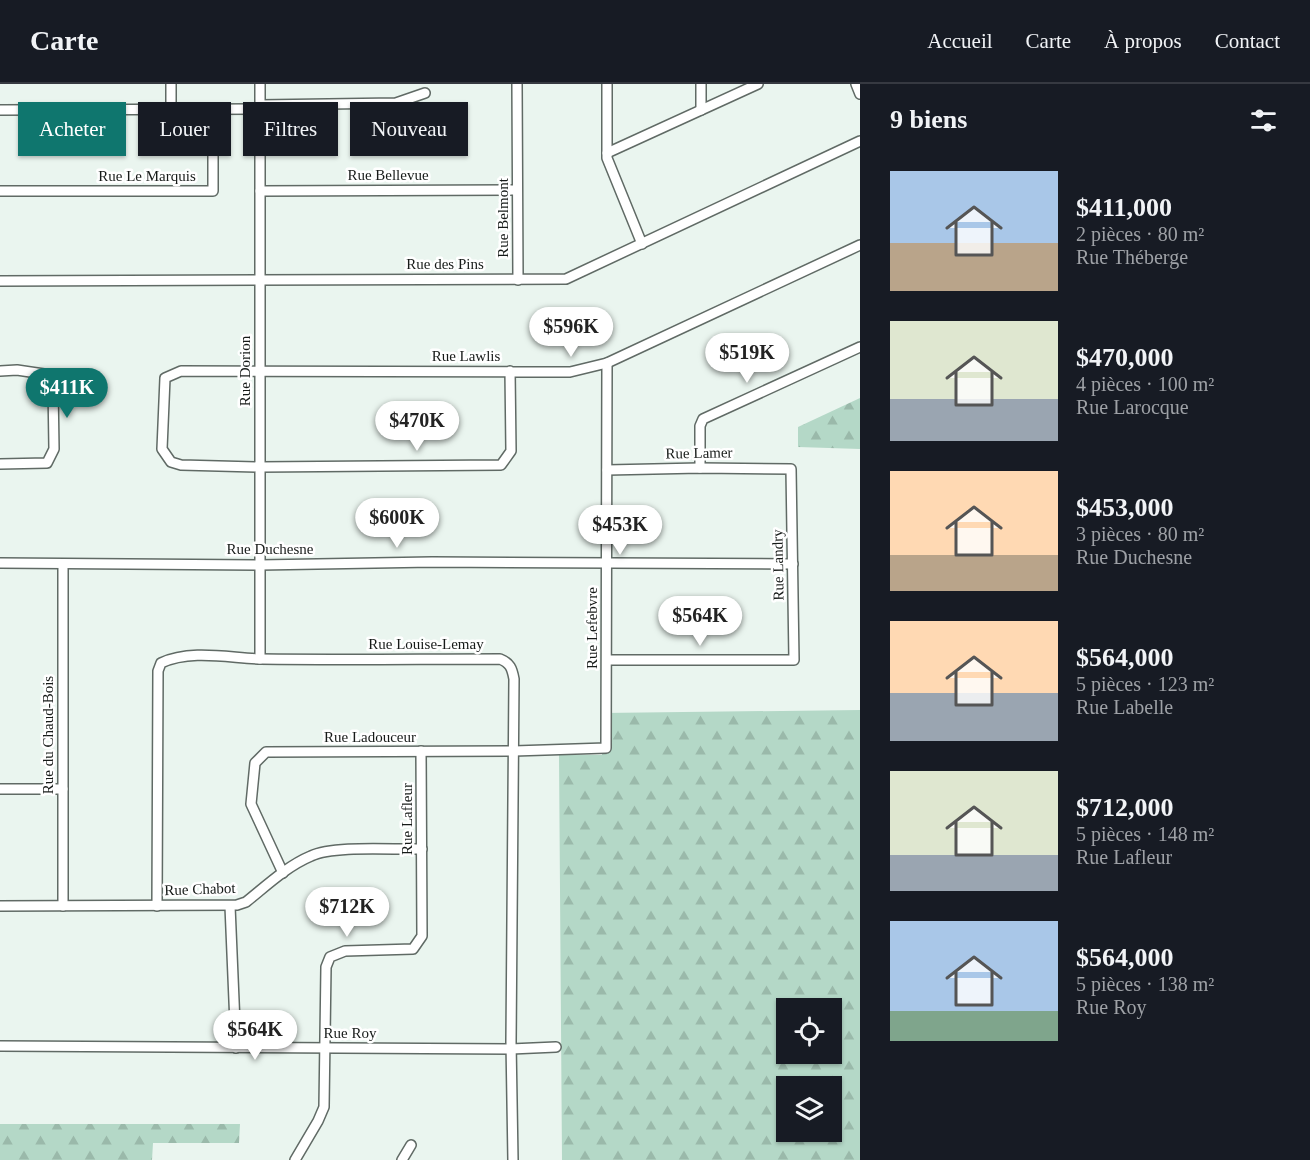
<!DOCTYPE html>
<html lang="fr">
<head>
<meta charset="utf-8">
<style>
  body { margin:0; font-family:Georgia,serif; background:#242831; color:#f1f3f6; height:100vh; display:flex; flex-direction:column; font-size:22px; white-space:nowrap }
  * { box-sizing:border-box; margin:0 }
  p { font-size:20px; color:#9ea1a6 }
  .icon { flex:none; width:33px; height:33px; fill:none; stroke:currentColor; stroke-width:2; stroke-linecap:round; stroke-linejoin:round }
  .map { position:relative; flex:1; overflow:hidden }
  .drawer { display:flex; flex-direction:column; background:#171b24; width:450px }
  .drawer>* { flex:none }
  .top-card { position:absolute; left:18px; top:18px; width:570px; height:54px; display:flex; gap:12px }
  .buttons { position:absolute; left:776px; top:914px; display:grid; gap:12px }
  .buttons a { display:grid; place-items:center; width:66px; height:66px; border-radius:0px; background:#171b24; box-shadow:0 2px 4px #0004; font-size:30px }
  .price { position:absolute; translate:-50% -51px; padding:0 14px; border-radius:21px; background:#fff; color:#222; font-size:20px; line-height:39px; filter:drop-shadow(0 2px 3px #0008) }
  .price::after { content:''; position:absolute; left:50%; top:36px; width:18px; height:14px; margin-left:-9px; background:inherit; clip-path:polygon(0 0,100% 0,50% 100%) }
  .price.active { background:#0f766e; color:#fff }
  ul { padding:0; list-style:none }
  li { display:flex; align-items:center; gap:18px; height:150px; padding:0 30px }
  li span { display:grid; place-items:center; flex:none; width:168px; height:120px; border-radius:0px; color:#555 }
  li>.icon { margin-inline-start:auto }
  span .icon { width:72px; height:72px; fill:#fffc; stroke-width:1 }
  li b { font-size:26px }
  h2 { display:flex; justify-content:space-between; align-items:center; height:72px; padding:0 30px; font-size:26px }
  .tag { padding:0 21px; border-radius:0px; background:#171b24; box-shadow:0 2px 4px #0004; font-size:21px; line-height:54px }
  .tag.active { background:#0f766e; color:#fff }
  header { display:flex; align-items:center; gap:36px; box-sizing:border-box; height:84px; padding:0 30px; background:#171b24; border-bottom:2px solid #363941 }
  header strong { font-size:28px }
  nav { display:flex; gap:33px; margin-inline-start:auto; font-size:21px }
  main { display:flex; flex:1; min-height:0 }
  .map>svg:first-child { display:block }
</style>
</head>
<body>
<header>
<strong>Carte</strong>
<nav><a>Accueil</a><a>Carte</a><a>À propos</a><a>Contact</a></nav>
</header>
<main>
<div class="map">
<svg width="860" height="1076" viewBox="0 0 860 1076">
  <defs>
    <pattern id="forest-firs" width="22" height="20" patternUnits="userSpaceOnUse" patternTransform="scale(1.5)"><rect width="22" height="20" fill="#b4d8c7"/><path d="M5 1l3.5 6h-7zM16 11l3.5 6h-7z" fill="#9ab9aa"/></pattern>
  </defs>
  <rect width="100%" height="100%" fill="#eaf5ef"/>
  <!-- forest -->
  <g fill="url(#forest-firs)" fill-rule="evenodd">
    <polygon points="860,314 860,365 798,363 798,343"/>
    <path d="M860,626V1076H562L559,671H602V629ZM786,924H831V969H786ZM786,1002H831V1047H786Z"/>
    <polygon points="0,1040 240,1040 239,1059 153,1059 152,1076 0,1076"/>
  </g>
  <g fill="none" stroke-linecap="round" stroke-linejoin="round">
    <!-- street casing -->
    <g stroke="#606a65" stroke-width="12">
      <g id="street">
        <polyline points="171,0 171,26"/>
        <polyline points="517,0 518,196"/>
        <polyline points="607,0 607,74 642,160"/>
        <polyline points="856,0 860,10"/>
        <polyline points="260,21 396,19 425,9"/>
        <polyline points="0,26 260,25"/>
        <polyline points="701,26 701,0"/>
        <polyline points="607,69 758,0"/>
        <polyline points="0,107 213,107 213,26"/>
        <polyline points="260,107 517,106"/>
        <polyline points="0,197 566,195 860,57"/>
        <polyline points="0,287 17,286 44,290 53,302 54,365 47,379 0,380"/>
        <polyline points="510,287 511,367 501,381 260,383 181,381 171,378 162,365 165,294 181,287 570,288 607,279 860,161"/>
        <polyline points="700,384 700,342 703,335 860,263"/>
        <polyline points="0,479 260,481 432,478 793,480"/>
        <polyline points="63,480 63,822"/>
        <polyline points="260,575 260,0"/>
        <polyline points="607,576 794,576 791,385 700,384 607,386"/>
        <polyline points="0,705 63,705"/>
        <polyline points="283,789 251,720 255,679 266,668 514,667 606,664 607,279"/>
        <path d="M0,822L237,821L246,818C266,802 287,782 311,772C334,761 394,766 422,765"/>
        <path d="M157,822L158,587L161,579C191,565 229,574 261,575C341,576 420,575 500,575C510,579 512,584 514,595L511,958L513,1076"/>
        <polyline points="230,822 236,964"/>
        <polyline points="0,962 511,965 556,963"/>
        <polyline points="295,1076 318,1037 324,1023 326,883 330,873 345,867 413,865 422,852 421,667"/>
        <polyline points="402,1076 411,1061"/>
      </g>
    </g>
    <!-- street -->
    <use href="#street" stroke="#fff" stroke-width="9"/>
  </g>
  <g text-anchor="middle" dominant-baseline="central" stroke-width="5" stroke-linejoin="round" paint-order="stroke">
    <!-- street labels -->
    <g font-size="15" fill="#161a18" stroke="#fff">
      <text x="388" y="91">Rue Bellevue</text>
      <text x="147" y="92">Rue Le Marquis</text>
      <text transform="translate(503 134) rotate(-90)">Rue Belmont</text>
      <text x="445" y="180">Rue des Pins</text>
      <text x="466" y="272">Rue Lawlis</text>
      <text transform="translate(245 287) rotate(-90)">Rue Dorion</text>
      <text transform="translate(699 369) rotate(-1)">Rue Lamer</text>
      <text x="270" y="465">Rue Duchesne</text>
      <text transform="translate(778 481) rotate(-91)">Rue Landry</text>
      <text transform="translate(592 544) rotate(-90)">Rue Lefebvre</text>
      <text x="426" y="560">Rue Louise-Lemay</text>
      <text transform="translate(48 651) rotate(-90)">Rue du Chaud-Bois</text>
      <text x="370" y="653">Rue Ladouceur</text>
      <text transform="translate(407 735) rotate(-90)">Rue Lafleur</text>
      <text transform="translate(200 805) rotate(-2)">Rue Chabot</text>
      <text x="350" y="949">Rue Roy</text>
    </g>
  </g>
</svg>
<div class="buttons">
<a><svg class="icon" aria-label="locate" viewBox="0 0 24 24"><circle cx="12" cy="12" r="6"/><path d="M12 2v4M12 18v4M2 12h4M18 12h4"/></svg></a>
<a><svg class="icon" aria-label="layers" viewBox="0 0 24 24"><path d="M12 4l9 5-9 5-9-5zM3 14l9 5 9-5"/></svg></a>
</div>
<b class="price" style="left:571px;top:274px">$596K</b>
<b class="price" style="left:747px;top:300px">$519K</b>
<b class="price active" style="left:67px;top:335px">$411K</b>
<b class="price" style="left:417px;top:368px">$470K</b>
<b class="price" style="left:397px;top:465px">$600K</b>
<b class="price" style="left:620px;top:472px">$453K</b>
<b class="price" style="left:700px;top:563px">$564K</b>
<b class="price" style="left:347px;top:854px">$712K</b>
<b class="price" style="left:255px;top:977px">$564K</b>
<div class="top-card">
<a class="tag active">Acheter</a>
<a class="tag">Louer</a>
<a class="tag">Filtres</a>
<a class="tag">Nouveau</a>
</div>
</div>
<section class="drawer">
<h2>9 biens<svg class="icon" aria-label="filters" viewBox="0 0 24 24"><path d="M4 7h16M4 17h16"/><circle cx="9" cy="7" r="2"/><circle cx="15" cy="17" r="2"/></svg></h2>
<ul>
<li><span style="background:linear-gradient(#a9c7e8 60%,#b9a48a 0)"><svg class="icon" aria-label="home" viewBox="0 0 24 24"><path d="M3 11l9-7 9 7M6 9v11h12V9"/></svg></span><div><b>$411,000</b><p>2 pièces · 80 m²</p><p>Rue Théberge</p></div></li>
<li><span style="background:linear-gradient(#dfe7d0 65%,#9aa5b1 0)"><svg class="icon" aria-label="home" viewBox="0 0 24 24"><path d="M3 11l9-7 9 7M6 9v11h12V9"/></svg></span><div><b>$470,000</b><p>4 pièces · 100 m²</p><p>Rue Larocque</p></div></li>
<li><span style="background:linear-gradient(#ffd9b3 70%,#b9a48a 0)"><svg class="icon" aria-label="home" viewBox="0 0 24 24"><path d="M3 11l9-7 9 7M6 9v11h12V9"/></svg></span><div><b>$453,000</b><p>3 pièces · 80 m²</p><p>Rue Duchesne</p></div></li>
<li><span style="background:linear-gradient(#ffd9b3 60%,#9aa5b1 0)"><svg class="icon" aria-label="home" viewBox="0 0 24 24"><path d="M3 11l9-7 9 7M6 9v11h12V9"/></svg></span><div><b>$564,000</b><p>5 pièces · 123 m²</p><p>Rue Labelle</p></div></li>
<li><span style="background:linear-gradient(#dfe7d0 70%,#9aa5b1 0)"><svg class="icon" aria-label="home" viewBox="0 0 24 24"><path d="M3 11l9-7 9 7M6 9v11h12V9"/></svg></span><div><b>$712,000</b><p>5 pièces · 148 m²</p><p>Rue Lafleur</p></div></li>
<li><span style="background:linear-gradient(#a9c7e8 75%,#7fa58c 0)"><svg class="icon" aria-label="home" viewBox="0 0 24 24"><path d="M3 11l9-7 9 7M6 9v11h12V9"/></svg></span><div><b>$564,000</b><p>5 pièces · 138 m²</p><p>Rue Roy</p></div></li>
</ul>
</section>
</main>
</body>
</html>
